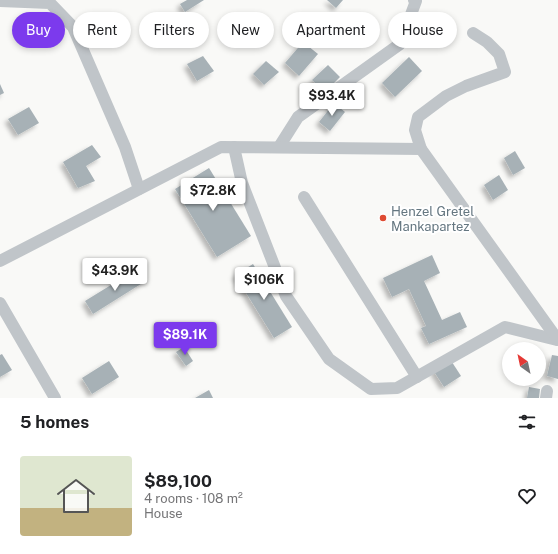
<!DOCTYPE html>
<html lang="en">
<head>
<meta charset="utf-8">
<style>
  body { margin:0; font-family:"Public Sans",sans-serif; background:#f6f6f6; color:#202124; height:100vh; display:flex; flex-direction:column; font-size:15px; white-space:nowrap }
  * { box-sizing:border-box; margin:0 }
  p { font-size:13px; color:#757577 }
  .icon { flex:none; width:22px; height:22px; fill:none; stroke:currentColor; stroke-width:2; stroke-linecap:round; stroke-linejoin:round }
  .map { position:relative; height:398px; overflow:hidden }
  .sheet { display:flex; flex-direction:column; background:#fff; flex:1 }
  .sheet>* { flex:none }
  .guide { position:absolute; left:12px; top:12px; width:534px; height:36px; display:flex; gap:8px }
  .needle { width:26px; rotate:327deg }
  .fabs { position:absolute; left:502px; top:342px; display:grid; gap:8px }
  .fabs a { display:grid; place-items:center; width:44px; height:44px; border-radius:50%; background:#fff; box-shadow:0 2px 6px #0003; font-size:20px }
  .price { position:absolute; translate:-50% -34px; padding:0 9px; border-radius:4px; background:#fff; color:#222; font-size:13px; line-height:26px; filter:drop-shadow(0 1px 2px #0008) }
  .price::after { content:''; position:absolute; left:50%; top:24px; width:12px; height:9px; margin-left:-6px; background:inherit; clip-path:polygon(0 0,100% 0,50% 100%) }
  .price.current { background:#7c3aed; color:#fff }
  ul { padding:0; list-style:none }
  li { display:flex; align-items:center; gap:12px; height:100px; padding:0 20px }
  li span { display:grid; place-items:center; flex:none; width:112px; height:80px; border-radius:4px; color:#555 }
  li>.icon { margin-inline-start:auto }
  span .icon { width:48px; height:48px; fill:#fffc; stroke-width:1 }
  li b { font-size:17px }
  h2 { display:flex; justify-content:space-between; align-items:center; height:48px; padding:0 20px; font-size:17px }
  .chip { padding:0 14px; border-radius:18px; background:#fff; box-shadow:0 2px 6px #0003; font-size:14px; line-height:36px }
  .chip.current { background:#7c3aed; color:#fff }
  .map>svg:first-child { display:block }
</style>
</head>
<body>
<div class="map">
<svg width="558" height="398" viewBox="0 0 558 398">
  <defs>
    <filter id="shadow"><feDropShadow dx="-3.5" dy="3.5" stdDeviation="2" flood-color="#0004"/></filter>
  </defs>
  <rect width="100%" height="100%" fill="#f9f9f7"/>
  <!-- building -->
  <g fill="#a7b1b6" filter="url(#shadow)">
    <polygon points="187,0 204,0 185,12 180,4"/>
    <polygon points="327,0 343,0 336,8"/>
    <polygon points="303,42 318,54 299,76 285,63"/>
    <polygon points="203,56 214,71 197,81 187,64"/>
    <polygon points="409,57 422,71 395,97 382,83"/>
    <polygon points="266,61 279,72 264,85 253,74"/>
    <polygon points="328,65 340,77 333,84 336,87 328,95 312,80"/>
    <polygon points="0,84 4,93 0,95"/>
    <polygon points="334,103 345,112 330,131 319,122"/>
    <polygon points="29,107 39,123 18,135 8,119"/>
    <polygon points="92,145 101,157 86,166 95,181 78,188 63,162"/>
    <polygon points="515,151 525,168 513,175 504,158"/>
    <polygon points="209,168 251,236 217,257 175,189"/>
    <polygon points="499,175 508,190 493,200 484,185"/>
    <polygon points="432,255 440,273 424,281 442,320 460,312 467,327 429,344 421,328 426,326 409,289 392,297 383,278"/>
    <polygon points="253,264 292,327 274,338 235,275"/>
    <polygon points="137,269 144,282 93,314 85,301"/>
    <polygon points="184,347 193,361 186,366 176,352"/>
    <polygon points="2,354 12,370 0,377 0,355"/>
    <polygon points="552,355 558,356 558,379 547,376"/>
    <polygon points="450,359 461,376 444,387 433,370"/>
    <polygon points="109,361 119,377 92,394 82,378"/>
    <polygon points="529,387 540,389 539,398 527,398"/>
    <polygon points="209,390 213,398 195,398"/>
  </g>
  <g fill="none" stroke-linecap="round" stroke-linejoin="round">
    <!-- minor -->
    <g stroke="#c0c5c9" stroke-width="12">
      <polyline points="0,1 50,3 73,27 125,147 139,189"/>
      <polyline points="234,147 242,183 286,296 329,359 371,389 397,388 505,327 557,340"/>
      <polyline points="279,147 298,117 400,44 416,1 414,0"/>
      <polyline points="421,149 415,130 418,117 446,96 466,86 505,72 499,54 487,42 473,33"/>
      <polyline points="304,197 417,377"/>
      <polyline points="0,261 221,147 421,149 558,340"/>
      <polyline points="0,303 55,398"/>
      <polyline points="546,398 547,391"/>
    </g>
  </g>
  <!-- markers -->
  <circle fill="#de4a31" stroke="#fff" stroke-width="1.5" cx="383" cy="218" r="4"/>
  <g text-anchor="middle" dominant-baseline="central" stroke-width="4" stroke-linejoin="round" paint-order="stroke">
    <!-- poi labels -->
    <g font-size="13" fill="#657781" stroke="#fff" text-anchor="start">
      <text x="391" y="211">Henzel Gretel<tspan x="391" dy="15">Mankapartez</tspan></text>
    </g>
  </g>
</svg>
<div class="fabs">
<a><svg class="needle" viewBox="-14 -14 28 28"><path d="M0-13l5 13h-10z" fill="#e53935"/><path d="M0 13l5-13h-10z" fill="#757577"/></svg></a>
</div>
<b class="price" style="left:332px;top:117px">$93.4K</b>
<b class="price" style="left:213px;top:212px">$72.8K</b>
<b class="price" style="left:115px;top:292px">$43.9K</b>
<b class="price" style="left:264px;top:301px">$106K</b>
<b class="price current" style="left:185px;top:356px">$89.1K</b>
<div class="guide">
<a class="chip current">Buy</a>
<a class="chip">Rent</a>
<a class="chip">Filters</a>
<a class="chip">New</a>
<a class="chip">Apartment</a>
<a class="chip">House</a>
</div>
</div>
<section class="sheet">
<h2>5 homes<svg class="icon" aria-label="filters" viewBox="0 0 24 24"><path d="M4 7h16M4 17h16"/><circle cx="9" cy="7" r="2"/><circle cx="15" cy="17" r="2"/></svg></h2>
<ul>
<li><span style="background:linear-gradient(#dfe7d0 65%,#c2b280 0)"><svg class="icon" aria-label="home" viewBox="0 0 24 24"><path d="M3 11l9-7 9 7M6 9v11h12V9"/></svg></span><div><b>$89,100</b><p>4 rooms · 108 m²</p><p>House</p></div><svg class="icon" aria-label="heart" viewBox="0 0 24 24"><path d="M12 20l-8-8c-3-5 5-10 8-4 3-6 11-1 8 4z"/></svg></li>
</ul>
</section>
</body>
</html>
